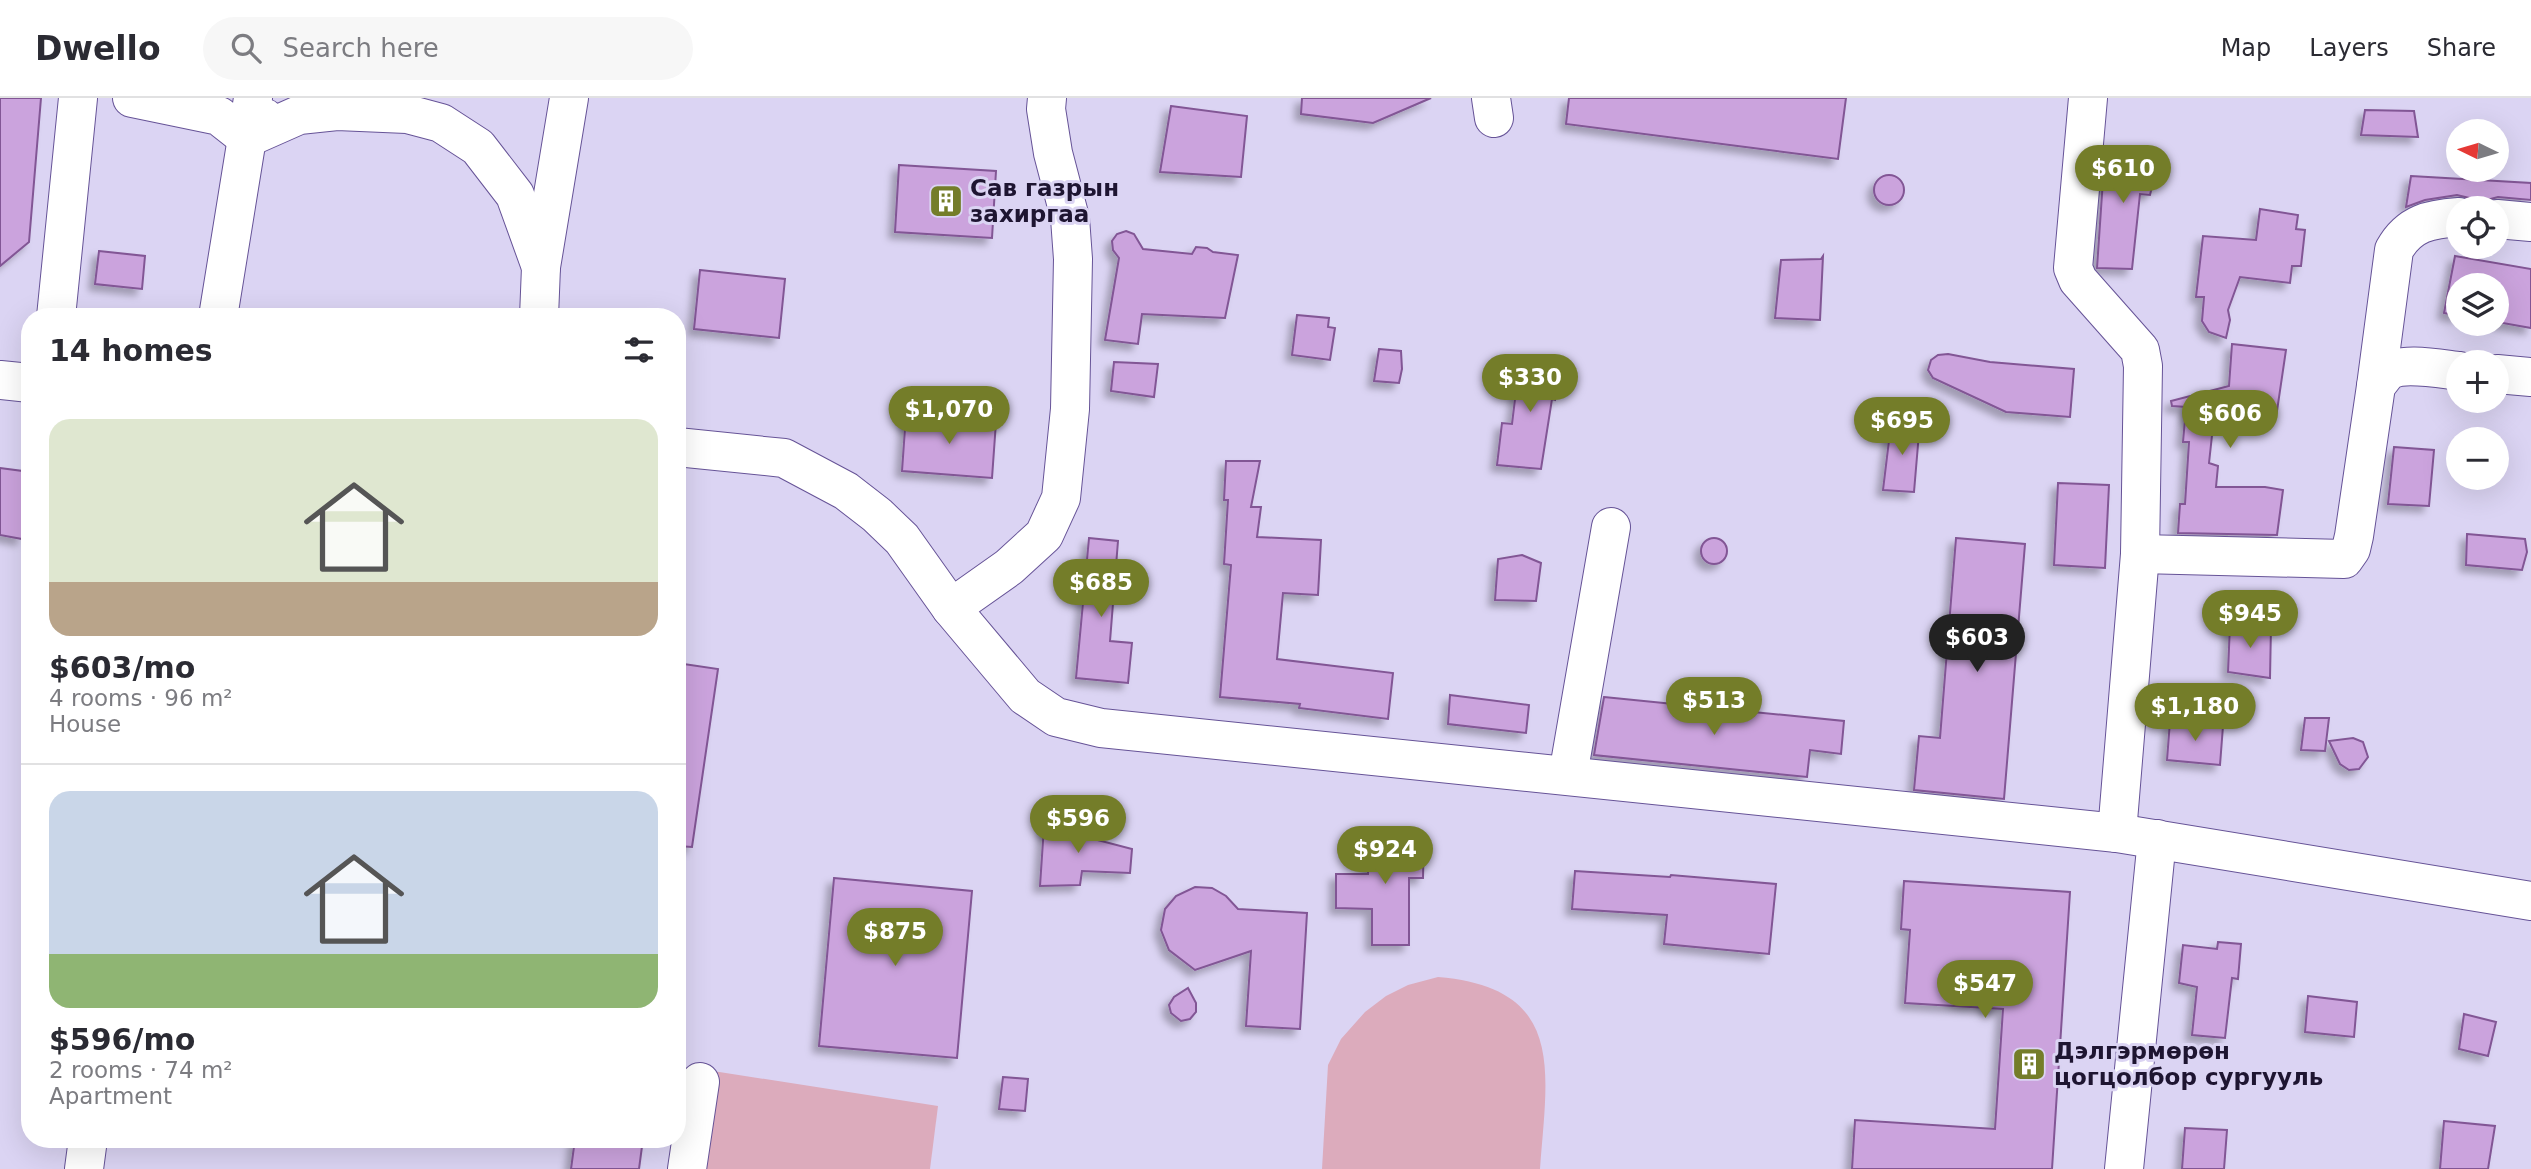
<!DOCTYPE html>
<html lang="en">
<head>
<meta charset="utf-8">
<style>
  body { margin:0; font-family:"DejaVu Sans",sans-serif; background:#f7f7f7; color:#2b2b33; height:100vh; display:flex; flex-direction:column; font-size:26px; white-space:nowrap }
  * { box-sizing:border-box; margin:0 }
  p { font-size:23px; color:#7c7c81 }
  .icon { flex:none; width:38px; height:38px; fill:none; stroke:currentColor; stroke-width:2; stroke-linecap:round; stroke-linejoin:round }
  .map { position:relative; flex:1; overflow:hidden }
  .drawer { position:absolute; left:21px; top:210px; width:665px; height:840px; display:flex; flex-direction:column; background:#fff; border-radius:28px; box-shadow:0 7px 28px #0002 }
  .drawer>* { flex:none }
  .needle { width:46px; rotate:275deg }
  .controls { position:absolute; left:2446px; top:21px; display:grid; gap:14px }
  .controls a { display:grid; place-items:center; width:63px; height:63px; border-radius:50%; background:#fff; box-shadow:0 7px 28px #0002; font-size:35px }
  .price { position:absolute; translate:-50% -60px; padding:0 16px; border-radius:24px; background:#747d29; color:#fff; font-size:23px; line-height:46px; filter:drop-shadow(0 2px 4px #0008) }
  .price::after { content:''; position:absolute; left:50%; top:42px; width:21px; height:16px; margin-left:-10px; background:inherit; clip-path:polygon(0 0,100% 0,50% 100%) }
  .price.current { background:#222; color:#fff }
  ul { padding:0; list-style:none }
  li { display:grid; align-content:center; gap:14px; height:371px; padding:0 28px }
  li+li { border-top:2px solid #e1e1e2 }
  li span { display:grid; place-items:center; height:217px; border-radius:21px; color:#555 }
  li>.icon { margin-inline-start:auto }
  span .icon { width:126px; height:126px; fill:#fffc; stroke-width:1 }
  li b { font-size:30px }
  h2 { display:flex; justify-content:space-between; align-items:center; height:84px; padding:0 28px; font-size:30px }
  header { display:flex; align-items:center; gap:42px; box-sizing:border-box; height:98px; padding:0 35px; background:#fff; border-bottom:2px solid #e1e1e2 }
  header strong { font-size:33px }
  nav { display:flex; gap:38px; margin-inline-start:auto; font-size:24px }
  .search { width:490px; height:63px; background:#f7f7f7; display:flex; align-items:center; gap:18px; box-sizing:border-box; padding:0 24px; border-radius:38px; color:#7c7c81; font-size:26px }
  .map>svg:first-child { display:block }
</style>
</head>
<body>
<header>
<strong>Dwello</strong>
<div class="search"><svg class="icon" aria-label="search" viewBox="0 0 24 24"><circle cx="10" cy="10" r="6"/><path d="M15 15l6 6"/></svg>Search here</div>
<nav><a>Map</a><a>Layers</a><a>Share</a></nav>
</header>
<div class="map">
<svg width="2531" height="1071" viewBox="0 0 2531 1071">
  <defs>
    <filter id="shadow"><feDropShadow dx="-6" dy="6" stdDeviation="3.5" flood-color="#0004"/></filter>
  </defs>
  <rect width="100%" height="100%" fill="#dbd4f3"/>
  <!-- green -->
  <g fill="#dcabbc">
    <path d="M1438,879C1567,890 1547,973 1540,1071H1322L1328,967L1341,941L1365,914L1386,898L1408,887Z"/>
    <polygon points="713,973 938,1008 930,1071 699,1071"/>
  </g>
  <!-- building -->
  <g fill="#cba3dd" stroke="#825695" stroke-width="2" filter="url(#shadow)">
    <polygon points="0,0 41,0 29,144 0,168"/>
    <polygon points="1302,0 1431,0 1373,25 1301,16"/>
    <polygon points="1569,0 1846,0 1838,61 1566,26"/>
    <polygon points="1171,8 1247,18 1241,79 1160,74"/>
    <polygon points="2365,12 2414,13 2418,39 2361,37"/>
    <polygon points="2105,52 2154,55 2156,72 2150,97 2140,96 2132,171 2097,170"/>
    <polygon points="899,67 996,73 992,140 895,134"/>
    <circle cx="1889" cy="92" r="15"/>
    <polygon points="2411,78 2531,85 2531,102 2498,99 2487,102 2478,110 2469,100 2457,97 2425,102 2406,109"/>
    <polygon points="2260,111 2298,117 2296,131 2305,132 2301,168 2292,168 2290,185 2240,179 2228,212 2230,222 2226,240 2209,234 2202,223 2204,199 2196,199 2203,138 2256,142"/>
    <polygon points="1126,133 1134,136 1143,151 1192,156 1196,149 1207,150 1213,154 1238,157 1225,220 1142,216 1138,246 1105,242 1119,160 1113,152 1112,143 1117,136"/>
    <polygon points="99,153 145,158 142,191 95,186"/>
    <polygon points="1823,158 1820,222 1775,220 1781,162 1821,161"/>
    <polygon points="2455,158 2531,171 2531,230 2497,224 2497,187 2459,187 2459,218 2444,215"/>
    <polygon points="700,172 785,181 779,240 694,231"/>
    <polygon points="1297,217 1329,220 1328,229 1335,230 1330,262 1292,257"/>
    <polygon points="2232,246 2286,252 2277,313 2215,310 2209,365 2218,368 2216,389 2265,389 2283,392 2277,437 2178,435 2180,406 2185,406 2189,344 2183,344 2186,309 2172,308 2171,303 2229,288"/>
    <polygon points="1379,251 1401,253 1402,271 1399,285 1374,283"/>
    <polygon points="1948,256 1990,264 2074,271 2070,319 2006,314 1933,280 1928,272 1931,262 1938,257"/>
    <polygon points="1542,258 1557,259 1555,302 1552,301 1541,371 1497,367 1502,325 1512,326 1520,260"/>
    <polygon points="1114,264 1158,266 1154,299 1111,293"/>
    <polygon points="906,316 996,324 992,380 902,373"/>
    <polygon points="1920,323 1914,394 1883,392 1891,326"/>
    <polygon points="2394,349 2434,352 2429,408 2388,406"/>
    <polygon points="1226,363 1260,363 1251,409 1261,409 1257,439 1321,442 1318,497 1283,495 1277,561 1393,575 1388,621 1299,610 1300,606 1220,599 1231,467 1224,466 1228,402 1224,402"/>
    <polygon points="0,370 30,374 30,392 22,441 0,437"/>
    <polygon points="2058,385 2109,387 2105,470 2054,467"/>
    <polygon points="2467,436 2525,441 2527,454 2522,472 2466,467"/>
    <polygon points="1089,440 1118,443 1110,543 1132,545 1128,585 1076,580"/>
    <polygon points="1956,440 2025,446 2004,701 1914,692 1919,638 1940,640"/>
    <circle cx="1714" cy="453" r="13"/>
    <polygon points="1522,457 1541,465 1536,503 1495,502 1498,461"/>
    <polygon points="2253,525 2271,528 2270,580 2228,574 2230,526"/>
    <polygon points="677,565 718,571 692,749 677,748"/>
    <polygon points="1450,597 1529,607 1526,635 1448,626"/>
    <polygon points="1604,599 1844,623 1841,656 1810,652 1807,679 1594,657"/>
    <polygon points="2305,620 2329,620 2325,653 2301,652"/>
    <polygon points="2170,623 2223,628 2220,667 2167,662"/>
    <polygon points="2353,640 2363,644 2368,659 2359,671 2349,672 2340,666 2329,643"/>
    <polygon points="1071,720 1088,728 1086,739 1132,751 1130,775 1082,773 1080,787 1040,788 1044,728"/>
    <polygon points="1369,738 1424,738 1423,780 1409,780 1409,847 1372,847 1372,811 1336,810 1336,776 1368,776"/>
    <polygon points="1575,773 1670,779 1671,777 1776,786 1769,856 1664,846 1667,817 1572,811"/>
    <polygon points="834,780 972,793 957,960 819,948"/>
    <polygon points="1904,783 2070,794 2052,1071 1852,1071 1855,1022 1995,1031 2003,911 1905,905 1910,832 1901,831"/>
    <polygon points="1195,789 1212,790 1226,798 1238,811 1307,815 1300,931 1246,928 1251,853 1195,872 1169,852 1161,832 1165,811 1176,798"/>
    <polygon points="2218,844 2241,846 2238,881 2232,880 2225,940 2192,937 2197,889 2179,885 2183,847 2217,851"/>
    <polygon points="1188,890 1196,905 1196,914 1190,921 1181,923 1171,915 1169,907 1174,899"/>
    <polygon points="2308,898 2357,904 2354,939 2305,934"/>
    <polygon points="2464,916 2496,924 2488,958 2459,951"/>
    <polygon points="1003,979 1028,981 1025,1013 999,1011"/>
    <polygon points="2444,1023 2495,1028 2488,1071 2440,1071"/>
    <polygon points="2185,1030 2227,1032 2224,1071 2182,1071"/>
    <polygon points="575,1041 643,1041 639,1071 571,1071"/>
  </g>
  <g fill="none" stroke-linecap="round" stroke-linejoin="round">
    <!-- minor casing -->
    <g stroke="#665397" stroke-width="40">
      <g id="minor">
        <polyline points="132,0 219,18 247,40 253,0"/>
        <polyline points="1491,0 1494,20"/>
        <polyline points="2088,0 2073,170 2078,182 2140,252 2143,268 2140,456 2117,735"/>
        <polyline points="2497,121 2531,124"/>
        <polyline points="56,219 78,0"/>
        <polyline points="2497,276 2531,279"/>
        <path d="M2376,288L2394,152C2409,125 2430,121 2459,119"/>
        <path d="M2140,456L2344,461L2351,451L2354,438L2376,288C2379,284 2383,279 2386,275C2400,263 2441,271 2459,273"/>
        <polyline points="951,510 1009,469 1044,437 1061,400 1070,311 1073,161 1070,120 1053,55 1046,11 1047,0"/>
        <polyline points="1568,677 1611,429"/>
        <polyline points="687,1071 700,984"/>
        <polyline points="2124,1071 2157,741"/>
      </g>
    </g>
    <!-- major casing -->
    <g stroke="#665397" stroke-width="40">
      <g id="major">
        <polyline points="0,282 30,285"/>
        <polyline points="677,349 784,360 846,393 877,417 902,441 951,510 1025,598 1056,619 1101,630 2117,735 2531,803"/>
      </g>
    </g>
    <!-- highway casing -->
    <g stroke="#665397" stroke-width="40">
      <g id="highway">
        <polyline points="247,40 299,17 337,13 407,16 441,25 478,49 515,97 541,169"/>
        <polyline points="218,219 247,40 265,20"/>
        <polyline points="539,219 541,169 569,0"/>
        <polyline points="84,1071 88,1041"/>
      </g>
    </g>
    <!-- minor -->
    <use href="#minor" stroke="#fff" stroke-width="38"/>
    <!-- major -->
    <use href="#major" stroke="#fff" stroke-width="38"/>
    <!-- highway -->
    <use href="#highway" stroke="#fff" stroke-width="38"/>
  </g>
  <!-- icons -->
  <defs>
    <g id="building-square" transform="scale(1.75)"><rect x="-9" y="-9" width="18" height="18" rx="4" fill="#747d29" stroke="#dbd4f3"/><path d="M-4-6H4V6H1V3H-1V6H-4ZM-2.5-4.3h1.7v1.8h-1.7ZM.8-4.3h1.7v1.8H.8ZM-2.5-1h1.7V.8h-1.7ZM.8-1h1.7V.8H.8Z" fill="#fff"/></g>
  </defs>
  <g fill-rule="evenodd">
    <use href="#building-square" x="946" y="103"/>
    <use href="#building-square" x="2029" y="966"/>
  </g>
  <g text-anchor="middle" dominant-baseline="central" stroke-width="6" stroke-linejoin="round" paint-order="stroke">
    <!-- poi labels -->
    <g font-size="23" font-weight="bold" fill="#1e1531" stroke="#dbd4f3" text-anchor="start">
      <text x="970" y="90">Сав газрын<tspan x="970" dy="26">захиргаа</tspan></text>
      <text x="2054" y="953">Дэлгэрмөрөн<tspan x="2054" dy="26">цогцолбор сургууль</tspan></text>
    </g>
  </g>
</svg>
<div class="controls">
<a><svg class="needle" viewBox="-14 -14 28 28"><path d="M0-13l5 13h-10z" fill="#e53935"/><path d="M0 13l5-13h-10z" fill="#7c7c81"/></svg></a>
<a><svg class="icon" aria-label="locate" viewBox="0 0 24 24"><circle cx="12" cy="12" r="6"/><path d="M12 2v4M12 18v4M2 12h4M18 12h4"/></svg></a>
<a><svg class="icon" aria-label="layers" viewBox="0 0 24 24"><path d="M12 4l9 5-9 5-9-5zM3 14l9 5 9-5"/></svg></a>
<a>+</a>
<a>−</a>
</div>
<b class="price" style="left:2123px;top:107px">$610</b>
<b class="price" style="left:1530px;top:316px">$330</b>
<b class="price" style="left:949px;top:348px">$1,070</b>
<b class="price" style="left:2230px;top:352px">$606</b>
<b class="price" style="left:1902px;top:359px">$695</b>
<b class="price" style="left:1101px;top:521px">$685</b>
<b class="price" style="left:2250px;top:552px">$945</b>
<b class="price current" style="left:1977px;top:576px">$603</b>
<b class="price" style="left:1714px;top:639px">$513</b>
<b class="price" style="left:2195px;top:645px">$1,180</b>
<b class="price" style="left:1078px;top:757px">$596</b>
<b class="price" style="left:1385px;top:788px">$924</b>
<b class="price" style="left:895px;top:870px">$875</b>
<b class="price" style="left:1985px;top:922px">$547</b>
<section class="drawer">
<h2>14 homes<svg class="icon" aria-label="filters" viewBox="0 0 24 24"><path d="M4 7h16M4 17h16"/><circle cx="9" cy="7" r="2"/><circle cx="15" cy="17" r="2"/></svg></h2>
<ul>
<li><span style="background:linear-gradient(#dfe7d0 75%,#b9a48a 0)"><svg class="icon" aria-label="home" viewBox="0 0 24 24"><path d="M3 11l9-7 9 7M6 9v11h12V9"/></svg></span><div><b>$603/mo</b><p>4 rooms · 96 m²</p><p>House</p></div></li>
<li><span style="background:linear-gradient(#c9d6e8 75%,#8fb573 0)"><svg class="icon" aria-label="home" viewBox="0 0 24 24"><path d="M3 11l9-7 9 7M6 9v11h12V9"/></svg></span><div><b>$596/mo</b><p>2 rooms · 74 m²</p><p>Apartment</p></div></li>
</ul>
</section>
</div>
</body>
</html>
